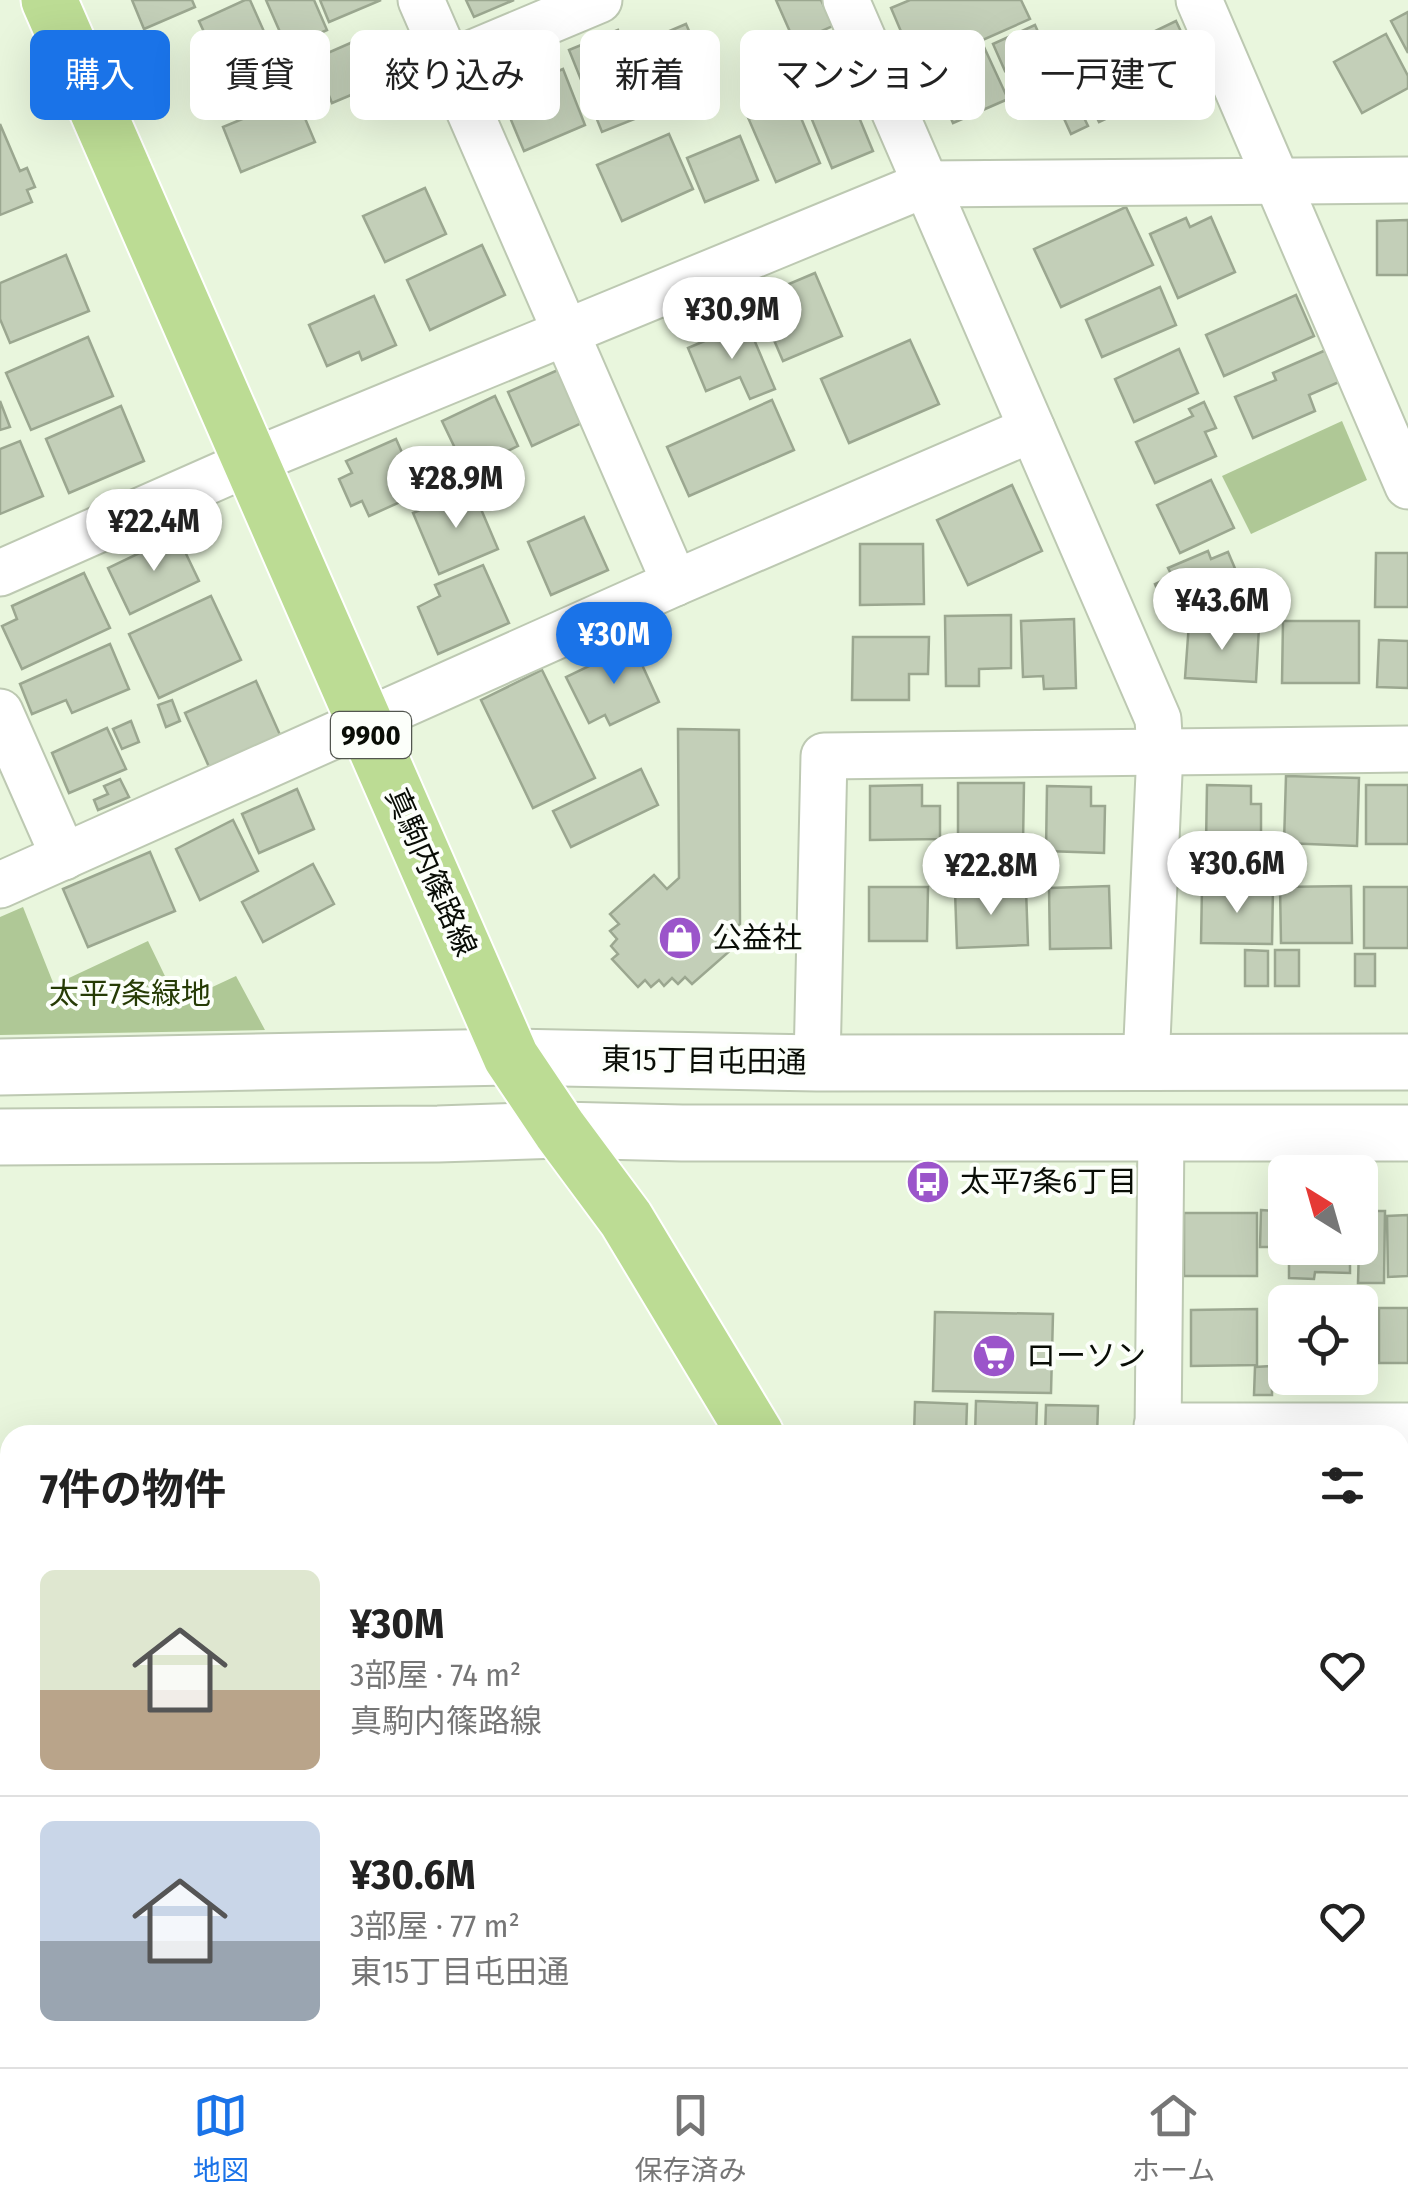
<!DOCTYPE html>
<html lang="ja">
<head>
<meta charset="utf-8">
<style>
  body { margin:0; font-family:"Fira Sans Condensed","Noto Sans JP",sans-serif; background:#f2f2f2; color:#222; height:100vh; display:flex; flex-direction:column; font-size:38px; white-space:nowrap }
  * { box-sizing:border-box; margin:0 }
  p { font-size:32px; color:#767676 }
  .icon { flex:none; width:55px; height:55px; fill:none; stroke:currentColor; stroke-width:2; stroke-linecap:round; stroke-linejoin:round }
  .map { position:relative; flex:1; overflow:hidden }
  .details { position:absolute; left:0px; top:1425px; width:1410px; height:642px; display:flex; flex-direction:column; background:#fff; border-radius:30px 30px 0 0; box-shadow:0 10px 40px #0002 }
  .details>* { flex:none }
  .hud { position:absolute; left:30px; top:30px; width:1350px; height:90px; display:flex; gap:20px }
  .needle { width:65px; rotate:323deg }
  .buttons { position:absolute; left:1268px; top:1155px; display:grid; gap:20px }
  .buttons a { display:grid; place-items:center; width:110px; height:110px; border-radius:15px; background:#fff; box-shadow:0 10px 40px #0002; font-size:50px }
  .price { position:absolute; translate:-50% -85px; padding:0 22px; border-radius:35px; background:#fff; color:#222; font-size:32px; line-height:65px; filter:drop-shadow(0 2px 5px #0008) }
  .price::after { content:''; position:absolute; left:50%; top:60px; width:30px; height:22px; margin-left:-15px; background:inherit; clip-path:polygon(0 0,100% 0,50% 100%) }
  .price.active { background:#1a73e8; color:#fff }
  ul { padding:0; list-style:none }
  li { display:flex; align-items:center; gap:30px; height:250px; padding:0 40px }
  li+li { border-top:2px solid #e0e0e0 }
  li span { display:grid; place-items:center; flex:none; width:280px; height:200px; border-radius:15px; color:#555 }
  li>.icon { margin-inline-start:auto }
  span .icon { width:120px; height:120px; fill:#fffc; stroke-width:1 }
  li b { font-size:42px }
  h2 { display:flex; justify-content:space-between; align-items:center; height:120px; padding:0 40px; font-size:42px }
  .tag { padding:0 35px; border-radius:15px; background:#fff; box-shadow:0 10px 40px #0002; font-size:35px; line-height:90px }
  .tag.active { background:#1a73e8; color:#fff }
  .dock { display:flex; justify-content:space-around; align-items:center; height:140px; border-top:2px solid #e0e0e0; background:#fff; font-size:28px; color:#767676 }
  .dock a { display:grid; justify-items:center; gap:5px }
  .dock .active { color:#1a73e8 }
  .map>svg:first-child { display:block }
</style>
</head>
<body>
<div class="map">
<svg width="1408" height="2067" viewBox="0 0 1408 2067">
  <rect width="100%" height="100%" fill="#e9f6dd"/>
  <!-- green -->
  <g fill="#afc896">
    <polygon points="1342,421 1367,480 1251,534 1222,476"/>
    <polygon points="23,907 54,985 148,941 178,1003 236,976 265,1030 0,1035 0,917"/>
    <polygon points="1400,1451 1408,1451 1408,1780 1400,1768"/>
    <polygon points="0,1554 10,1554 10,2058 623,2058 623,2067 0,2067"/>
  </g>
  <!-- building -->
  <g fill="#c3cfb8" stroke="#9ba790" stroke-width="2.5">
    <polygon points="132,0 192,0 195,7 144,29"/>
    <polygon points="245,0 250,0 274,54 224,76 199,21"/>
    <polygon points="266,0 314,0 327,30 287,48"/>
    <polygon points="320,0 381,0 329,22"/>
    <polygon points="466,0 514,0 474,17"/>
    <polygon points="776,0 821,0 833,26 795,43"/>
    <polygon points="910,0 1021,0 1030,19 917,69 891,8"/>
    <polygon points="1408,12 1408,53 1391,21"/>
    <polygon points="1176,21 1201,74 1099,122 1074,70"/>
    <polygon points="686,24 715,90 662,114 632,47"/>
    <polygon points="1035,25 1047,52 1005,71 993,44"/>
    <polygon points="618,30 652,112 602,132 569,50"/>
    <polygon points="371,34 389,79 332,103 314,59"/>
    <polygon points="1386,34 1408,76 1408,88 1362,113 1334,62"/>
    <polygon points="984,47 1008,99 953,123 931,72"/>
    <polygon points="1052,57 1067,89 1023,109 1008,77"/>
    <polygon points="563,69 585,125 524,151 501,96"/>
    <polygon points="844,81 873,151 832,168 803,98"/>
    <polygon points="788,87 820,163 776,182 743,106"/>
    <polygon points="1073,95 1088,126 1071,134 1057,103"/>
    <polygon points="296,97 315,142 241,172 223,127"/>
    <polygon points="0,124 20,171 27,168 35,187 27,190 32,202 0,215"/>
    <polygon points="669,134 693,189 622,221 597,165"/>
    <polygon points="740,136 758,180 705,202 687,158"/>
    <polygon points="425,188 446,234 385,262 363,216"/>
    <polygon points="1126,207 1153,265 1061,307 1034,249"/>
    <polygon points="1211,217 1235,272 1178,298 1150,234 1186,218 1190,227"/>
    <polygon points="1408,220 1408,275 1377,275 1377,221"/>
    <polygon points="482,245 505,295 430,330 407,280"/>
    <polygon points="66,255 89,311 10,343 0,319 0,283"/>
    <polygon points="815,273 842,336 783,361 756,298"/>
    <polygon points="1160,287 1176,325 1102,357 1086,320"/>
    <polygon points="1296,295 1314,336 1224,376 1206,335"/>
    <polygon points="374,296 396,345 362,360 359,352 327,366 309,325"/>
    <polygon points="747,323 775,389 750,399 740,377 706,391 688,348"/>
    <polygon points="88,337 113,396 31,430 6,373"/>
    <polygon points="910,340 939,404 849,443 821,379"/>
    <polygon points="1179,349 1198,393 1134,422 1115,379"/>
    <polygon points="1326,350 1339,382 1309,395 1315,411 1253,438 1235,397 1276,380 1273,373"/>
    <polygon points="558,370 582,423 532,446 508,392"/>
    <polygon points="495,396 518,446 466,471 442,421"/>
    <polygon points="772,400 794,450 689,496 667,447"/>
    <polygon points="0,401 10,427 0,430"/>
    <polygon points="1204,402 1216,428 1205,432 1216,456 1155,483 1136,442 1193,416 1189,409"/>
    <polygon points="121,406 144,461 69,493 46,439"/>
    <polygon points="396,439 420,493 369,516 362,501 351,506 339,479 352,473 346,461"/>
    <polygon points="20,441 43,496 0,514 0,449"/>
    <polygon points="1211,480 1234,528 1180,553 1157,505"/>
    <polygon points="1012,485 1042,551 968,585 937,520"/>
    <polygon points="472,488 498,549 439,574 413,513"/>
    <polygon points="584,517 608,570 551,595 528,542"/>
    <polygon points="177,535 199,581 130,614 108,568"/>
    <polygon points="860,544 923,544 924,604 860,605"/>
    <polygon points="1208,551 1211,559 1228,552 1245,592 1172,624 1155,584 1172,576 1168,568"/>
    <polygon points="1376,553 1408,553 1408,607 1375,607"/>
    <polygon points="483,565 509,623 438,654 418,607 440,596 435,585"/>
    <polygon points="84,573 110,628 22,669 2,626 17,619 12,606"/>
    <polygon points="211,596 241,660 159,698 129,634"/>
    <polygon points="1011,615 1011,668 979,669 979,686 946,686 945,616"/>
    <polygon points="1074,619 1076,688 1044,689 1043,676 1023,677 1021,621"/>
    <polygon points="1283,621 1359,621 1359,683 1282,683"/>
    <polygon points="1189,623 1259,627 1256,682 1185,678"/>
    <polygon points="853,637 929,637 928,674 909,674 909,700 852,700"/>
    <polygon points="1379,640 1408,641 1408,688 1377,687"/>
    <polygon points="110,644 129,689 72,713 66,700 32,714 20,684"/>
    <polygon points="633,645 659,702 610,725 605,715 589,723 566,677"/>
    <polygon points="542,670 595,778 533,808 481,700"/>
    <polygon points="256,681 281,737 210,769 185,713"/>
    <polygon points="172,700 180,721 166,727 158,705"/>
    <polygon points="131,721 139,742 122,749 113,729"/>
    <polygon points="107,728 126,769 69,793 52,753"/>
    <polygon points="678,729 739,730 740,924 723,939 732,949 692,984 685,977 678,984 672,978 664,986 659,980 651,987 645,980 638,987 612,959 618,954 611,946 617,939 610,931 619,924 610,914 654,875 667,889 679,878"/>
    <polygon points="641,769 658,805 571,847 553,811"/>
    <polygon points="1286,776 1359,778 1357,846 1284,843"/>
    <polygon points="120,779 129,797 98,810 94,800 108,794 104,786"/>
    <polygon points="958,783 1024,783 1023,843 958,843"/>
    <polygon points="922,785 922,806 940,806 940,839 870,840 870,786"/>
    <polygon points="1207,785 1251,786 1251,804 1261,804 1261,845 1206,844"/>
    <rect x="1366" y="785" width="42" height="59"/>
    <polygon points="1047,786 1091,787 1091,806 1105,806 1104,853 1046,851"/>
    <polygon points="297,789 314,829 259,853 242,814"/>
    <polygon points="233,820 258,871 200,900 176,849"/>
    <polygon points="150,852 175,911 88,947 63,889"/>
    <polygon points="313,864 334,904 263,942 242,902"/>
    <polygon points="1109,886 1111,948 1050,949 1049,888"/>
    <polygon points="1351,886 1352,943 1281,943 1280,887"/>
    <polygon points="869,887 928,887 927,941 869,941"/>
    <polygon points="1202,887 1273,888 1272,944 1201,943"/>
    <rect x="1364" y="887" width="44" height="61"/>
    <polygon points="1026,889 1028,945 957,948 955,891"/>
    <polygon points="1245,950 1268,951 1268,986 1245,986"/>
    <rect x="1275" y="950" width="24" height="36"/>
    <rect x="1355" y="954" width="20" height="32"/>
    <polygon points="1261,1210 1277,1211 1277,1247 1260,1247"/>
    <polygon points="1360,1211 1385,1211 1384,1283 1358,1283"/>
    <rect x="1184" y="1213" width="73" height="63"/>
    <polygon points="1408,1215 1408,1276 1388,1277 1387,1216"/>
    <polygon points="1289,1248 1350,1248 1350,1273 1315,1272 1314,1279 1289,1278"/>
    <rect x="1360" y="1308" width="4" height="59"/>
    <rect x="1379" y="1308" width="29" height="55"/>
    <polygon points="1257,1309 1257,1365 1191,1366 1191,1310"/>
    <polygon points="935,1312 1053,1314 1051,1393 933,1391"/>
    <polygon points="1272,1366 1272,1395 1254,1395 1255,1367"/>
    <polygon points="1274,1368 1285,1368 1285,1378 1289,1378 1289,1388 1274,1388"/>
    <polygon points="976,1401 1037,1403 1036,1435 975,1435"/>
    <polygon points="915,1402 967,1404 966,1435 914,1435"/>
    <polygon points="1046,1405 1098,1406 1097,1435 1045,1435"/>
    <polygon points="1400,1871 1408,1882 1408,1910 1400,1916"/>
    <polygon points="1401,1937 1408,1946 1408,1954 1400,1960"/>
    <polygon points="1400,2054 1408,2067 1363,2067 1376,2058 1400,2058"/>
    <polygon points="1027,2058 1076,2058 1082,2067 1013,2067"/>
  </g>
  <g fill="none" stroke-linecap="round" stroke-linejoin="round">
    <!-- street casing -->
    <g stroke="#bdc9b2" stroke-width="49">
      <g id="street">
        <polyline points="421,0 675,583"/>
        <polyline points="846,0 1158,719 1160,751 1146,1063"/>
        <polyline points="1199,0 1408,486"/>
        <polyline points="449,63 599,0"/>
        <polyline points="0,573 251,462 926,184 1408,180"/>
        <polyline points="0,712 64,857"/>
        <polyline points="0,885 675,583 1032,429"/>
        <polyline points="817,1063 824,756 1408,749"/>
        <polyline points="1157,1426 1408,1426"/>
        <polyline points="1158,1435 1161,1133"/>
        <polyline points="1400,1817 1408,1828"/>
        <polyline points="716,2058 716,2067"/>
      </g>
    </g>
    <!-- secondary casing -->
    <g stroke="#bdc9b2" stroke-width="59">
      <g id="secondary">
        <polyline points="0,1067 511,1057 817,1063 1408,1062"/>
        <polyline points="0,1137 438,1134 560,1130 682,1133 1408,1133"/>
      </g>
    </g>
    <!-- primary casing -->
    <g stroke="#fff" stroke-width="59">
      <g id="primary">
        <polyline points="49,0 511,1057 560,1130 626,1219 756,1435"/>
        <polyline points="1180,2058 1186,2067"/>
      </g>
    </g>
    <!-- street -->
    <use href="#street" stroke="#fff" stroke-width="45"/>
    <!-- secondary -->
    <use href="#secondary" stroke="#fff" stroke-width="55"/>
    <!-- primary -->
    <use href="#primary" stroke="#bcdc94" stroke-width="55"/>
  </g>
  <!-- icons -->
  <defs>
    <g id="shop-disc" transform="scale(2.25)"><circle r="9.5" fill="#9b55ca" stroke="#fcfffa"/><path d="M-5-2.5h2.3a2.7 3.5 0 0 1 5.4 0H5L5.5 6h-11ZM-1.5-2.5h3a1.5 2.3 0 0 0-3 0Z" fill="#fff"/></g>
    <g id="bus-disc" transform="scale(2.25)"><circle r="9.5" fill="#9b55ca" stroke="#fcfffa"/><path d="M-5-6H5V4H4V6H2V4H-2V6H-4V4H-5ZM-3.5-4V0h7V-4ZM-3.5 1.2v1.5H-2V1.2ZM2 1.2v1.5H3.5V1.2Z" fill="#fff"/></g>
    <g id="supermarket-disc" transform="scale(2.25)"><circle r="9.5" fill="#9b55ca" stroke="#fcfffa"/><path d="M-6-5.5h2.5l.6 2H6L4.5 2H-2.5L-4.4-4H-6ZM-1.5 3.2a1.3 1.3 0 1 0 .1 0ZM3 3.2a1.3 1.3 0 1 0 .1 0Z" fill="#fff"/></g>
  </defs>
  <g fill-rule="evenodd">
    <use href="#shop-disc" x="680" y="938"/>
    <use href="#bus-disc" x="928" y="1182"/>
    <use href="#supermarket-disc" x="994" y="1356"/>
  </g>
  <g text-anchor="middle" dominant-baseline="central" stroke-width="8" stroke-linejoin="round" paint-order="stroke">
    <!-- shield labels -->
    <rect fill="#fcfffa" stroke="#52564f" stroke-width="2.5" x="331" y="712" width="80" height="46" rx="8"/>
    <g font-size="28" font-weight="bold" fill="#090d06">
      <text x="371" y="735">9900</text>
    </g>
    <!-- street labels -->
    <g font-size="30" fill="#090d06" stroke="#fcfffa">
      <text transform="translate(431 872) rotate(66)">真駒内篠路線</text>
      <text transform="translate(704 1061) rotate(1)">東15丁目屯田通</text>
    </g>
    <!-- poi labels -->
    <g font-size="30" fill="#090d06" stroke="#fcfffa" text-anchor="start">
      <text x="712" y="938">公益社</text>
      <text x="960" y="1182">太平7条6丁目</text>
      <text x="1026" y="1356">ローソン</text>
    </g>
    <!-- park labels -->
    <g font-size="30" fill="#263b05" stroke="#fcfffa">
      <text x="130" y="994">太平7条緑地</text>
    </g>
  </g>
</svg>
<div class="buttons">
<a><svg class="needle" viewBox="-14 -14 28 28"><path d="M0-13l5 13h-10z" fill="#e53935"/><path d="M0 13l5-13h-10z" fill="#767676"/></svg></a>
<a><svg class="icon" aria-label="locate" viewBox="0 0 24 24"><circle cx="12" cy="12" r="6"/><path d="M12 2v4M12 18v4M2 12h4M18 12h4"/></svg></a>
</div>
<b class="price" style="left:732px;top:362px">¥30.9M</b>
<b class="price" style="left:456px;top:531px">¥28.9M</b>
<b class="price" style="left:154px;top:574px">¥22.4M</b>
<b class="price" style="left:1222px;top:653px">¥43.6M</b>
<b class="price active" style="left:614px;top:687px">¥30M</b>
<b class="price" style="left:1237px;top:916px">¥30.6M</b>
<b class="price" style="left:991px;top:918px">¥22.8M</b>
<div class="hud">
<a class="tag active">購入</a>
<a class="tag">賃貸</a>
<a class="tag">絞り込み</a>
<a class="tag">新着</a>
<a class="tag">マンション</a>
<a class="tag">一戸建て</a>
</div>
<section class="details">
<h2>7件の物件<svg class="icon" aria-label="filters" viewBox="0 0 24 24"><path d="M4 7h16M4 17h16"/><circle cx="9" cy="7" r="2"/><circle cx="15" cy="17" r="2"/></svg></h2>
<ul>
<li><span style="background:linear-gradient(#dfe7d0 60%,#b9a48a 0)"><svg class="icon" aria-label="home" viewBox="0 0 24 24"><path d="M3 11l9-7 9 7M6 9v11h12V9"/></svg></span><div><b>¥30M</b><p>3部屋 · 74 m²</p><p>真駒内篠路線</p></div><svg class="icon" aria-label="heart" viewBox="0 0 24 24"><path d="M12 20l-8-8c-3-5 5-10 8-4 3-6 11-1 8 4z"/></svg></li>
<li><span style="background:linear-gradient(#c9d6e8 60%,#9aa5b1 0)"><svg class="icon" aria-label="home" viewBox="0 0 24 24"><path d="M3 11l9-7 9 7M6 9v11h12V9"/></svg></span><div><b>¥30.6M</b><p>3部屋 · 77 m²</p><p>東15丁目屯田通</p></div><svg class="icon" aria-label="heart" viewBox="0 0 24 24"><path d="M12 20l-8-8c-3-5 5-10 8-4 3-6 11-1 8 4z"/></svg></li>
</ul>
</section>
</div>
<nav class="dock">
<a class="active"><svg class="icon" aria-label="map" viewBox="0 0 24 24"><path d="M3 6l6-2 6 2 6-2v14l-6 2-6-2-6 2zM9 4v14M15 6v14"/></svg>地図</a>
<a><svg class="icon" aria-label="saved" viewBox="0 0 24 24"><path d="M7 4h10v16l-5-4-5 4z"/></svg>保存済み</a>
<a><svg class="icon" aria-label="home" viewBox="0 0 24 24"><path d="M3 11l9-7 9 7M6 9v11h12V9"/></svg>ホーム</a>
</nav>
</body>
</html>
